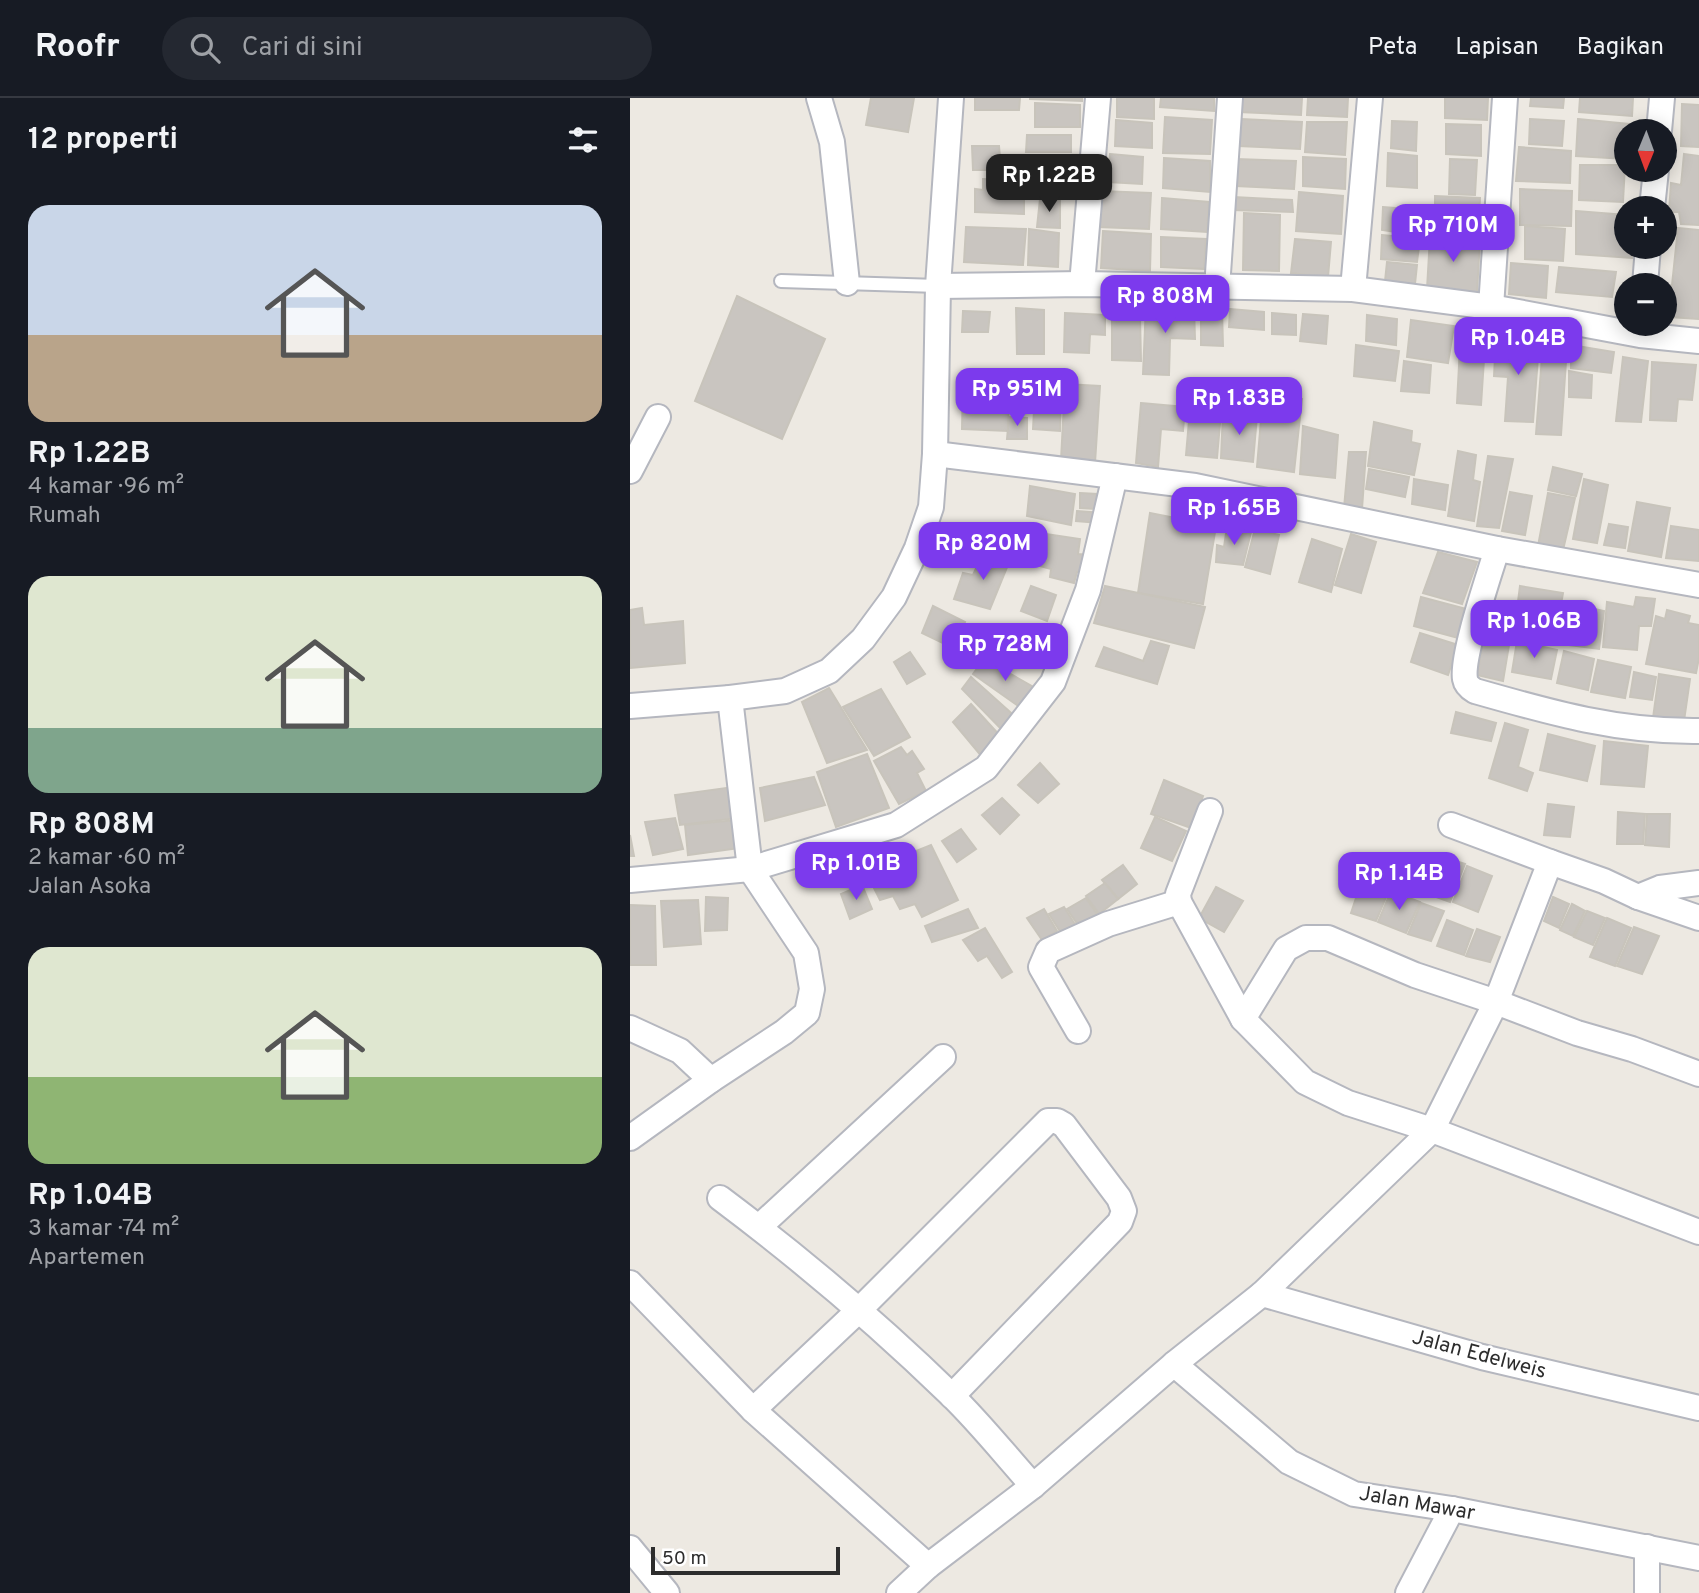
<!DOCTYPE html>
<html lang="id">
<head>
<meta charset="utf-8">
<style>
  body { margin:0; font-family:Overpass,sans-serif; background:#242831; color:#f1f3f6; height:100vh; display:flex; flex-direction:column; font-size:26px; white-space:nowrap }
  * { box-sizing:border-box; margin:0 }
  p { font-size:23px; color:#9ea1a6 }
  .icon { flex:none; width:38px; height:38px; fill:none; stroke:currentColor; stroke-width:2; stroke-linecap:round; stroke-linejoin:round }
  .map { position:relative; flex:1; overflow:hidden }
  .details { display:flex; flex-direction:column; background:#171b24; width:630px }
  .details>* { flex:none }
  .needle { width:46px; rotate:181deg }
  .buttons { position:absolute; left:984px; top:21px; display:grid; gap:14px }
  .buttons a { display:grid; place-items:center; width:63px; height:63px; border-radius:50%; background:#171b24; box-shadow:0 4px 18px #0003; font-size:35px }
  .scale { position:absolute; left:21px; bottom:18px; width:189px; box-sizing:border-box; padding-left:7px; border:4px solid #2d2d2d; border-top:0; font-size:19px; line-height:24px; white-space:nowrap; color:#2d2d2d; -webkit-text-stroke:5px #fff; paint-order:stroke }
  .price { position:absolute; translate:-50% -60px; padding:0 16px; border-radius:14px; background:#7c3aed; color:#fff; font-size:23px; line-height:46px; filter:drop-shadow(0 2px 4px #0008) }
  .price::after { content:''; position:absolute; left:50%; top:42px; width:21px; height:16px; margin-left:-10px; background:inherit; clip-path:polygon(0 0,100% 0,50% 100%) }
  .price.current { background:#222; color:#fff }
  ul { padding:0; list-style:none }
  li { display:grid; align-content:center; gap:14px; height:371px; padding:0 28px }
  li span { display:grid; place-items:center; height:217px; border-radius:21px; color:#555 }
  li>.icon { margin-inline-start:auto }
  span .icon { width:126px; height:126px; fill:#fffc; stroke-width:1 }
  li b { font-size:30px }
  h2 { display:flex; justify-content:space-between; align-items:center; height:84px; padding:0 28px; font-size:30px }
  header { display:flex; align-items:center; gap:42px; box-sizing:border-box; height:98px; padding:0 35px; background:#171b24; border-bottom:2px solid #363941 }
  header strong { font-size:33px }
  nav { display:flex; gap:38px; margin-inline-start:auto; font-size:24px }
  .search { width:490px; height:63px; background:#242831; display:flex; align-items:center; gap:18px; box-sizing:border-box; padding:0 24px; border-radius:38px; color:#9ea1a6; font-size:26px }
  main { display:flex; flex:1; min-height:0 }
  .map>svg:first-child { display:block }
</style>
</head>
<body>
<header>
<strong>Roofr</strong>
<div class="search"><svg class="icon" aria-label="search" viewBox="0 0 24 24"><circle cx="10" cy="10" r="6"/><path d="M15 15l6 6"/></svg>Cari di sini</div>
<nav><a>Peta</a><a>Lapisan</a><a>Bagikan</a></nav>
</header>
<main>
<section class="details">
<h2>12 properti<svg class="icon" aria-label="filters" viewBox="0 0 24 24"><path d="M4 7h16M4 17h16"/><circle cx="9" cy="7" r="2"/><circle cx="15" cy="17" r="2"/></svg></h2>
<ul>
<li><span style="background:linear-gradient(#c9d6e8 60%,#b9a48a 0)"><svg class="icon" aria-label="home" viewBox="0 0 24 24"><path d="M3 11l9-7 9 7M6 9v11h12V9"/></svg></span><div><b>Rp 1.22B</b><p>4 kamar · 96 m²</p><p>Rumah</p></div></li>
<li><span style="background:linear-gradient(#dfe7d0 70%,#7fa58c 0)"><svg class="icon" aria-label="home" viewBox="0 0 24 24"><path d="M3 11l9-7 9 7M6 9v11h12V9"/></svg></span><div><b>Rp 808M</b><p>2 kamar · 60 m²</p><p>Jalan Asoka</p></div></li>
<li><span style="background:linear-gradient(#dfe7d0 60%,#8fb573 0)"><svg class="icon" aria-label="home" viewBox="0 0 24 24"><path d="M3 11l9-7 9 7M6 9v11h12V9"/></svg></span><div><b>Rp 1.04B</b><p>3 kamar · 74 m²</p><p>Apartemen</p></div></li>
</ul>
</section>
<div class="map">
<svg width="1069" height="1495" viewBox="0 0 1069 1495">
  <rect width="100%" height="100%" fill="#ede9e2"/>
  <!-- building -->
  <g fill="#c9c5c0" stroke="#c8c4bb" stroke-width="2">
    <polygon points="241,0 284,0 278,34 236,27"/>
    <polygon points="345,0 390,0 389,12 345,12"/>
    <polygon points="400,0 452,0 452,3 400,1"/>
    <polygon points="487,0 524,0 524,21 487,19"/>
    <polygon points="531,0 584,0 584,13 530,9"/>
    <polygon points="610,0 672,0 671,17 609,14"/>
    <polygon points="678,0 718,0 717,19 677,17"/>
    <polygon points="815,0 858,0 857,22 815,20"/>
    <polygon points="901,0 934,0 933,10 900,8"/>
    <polygon points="950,0 1003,0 1002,18 949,14"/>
    <polygon points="405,5 450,7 450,29 405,29"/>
    <polygon points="1052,6 1069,7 1069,49 1051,48"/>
    <polygon points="535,19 582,22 580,56 533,55"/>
    <polygon points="611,21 672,24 670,51 609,48"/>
    <polygon points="900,21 934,23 932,48 899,46"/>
    <polygon points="948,21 999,26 998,33 996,33 996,61 946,58"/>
    <polygon points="486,22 522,25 522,50 485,48"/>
    <polygon points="762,23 787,24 786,53 761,50"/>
    <polygon points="677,24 717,24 715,57 675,54"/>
    <polygon points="816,26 851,27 851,58 816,56"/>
    <polygon points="397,37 441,37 441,54 396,54"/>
    <polygon points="342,48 369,48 371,72 343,72"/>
    <polygon points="889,49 941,53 940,85 886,83"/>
    <polygon points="758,55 787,58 787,90 757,88"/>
    <polygon points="480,56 513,59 512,86 478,84"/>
    <polygon points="1054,56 1069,58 1069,127 1051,126 1049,114 1039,114 1041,85 1051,87"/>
    <polygon points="407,59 447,60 446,95 407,93"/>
    <polygon points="673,59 716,61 715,91 673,88"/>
    <polygon points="534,60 580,63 580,94 533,90"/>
    <polygon points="606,61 666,63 664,91 606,88"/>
    <polygon points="820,61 847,62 845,97 819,96"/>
    <polygon points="950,67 995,67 993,104 949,102"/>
    <polygon points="353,81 394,84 394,116 345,114 345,91 353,92"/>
    <polygon points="890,91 942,93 941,128 890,127"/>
    <polygon points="469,93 521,95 519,131 468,129"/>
    <polygon points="669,94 713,98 711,136 666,133"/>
    <polygon points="805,98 850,100 849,118 805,115"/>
    <polygon points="603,99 662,102 663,114 603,112"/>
    <polygon points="532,100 579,104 577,134 531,131"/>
    <polygon points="410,101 430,102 430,130 407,129"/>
    <polygon points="753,109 789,112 786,137 752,132"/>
    <polygon points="946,113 996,117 996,149 1003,149 1002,160 946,156"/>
    <polygon points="614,115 650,117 649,173 613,172"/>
    <polygon points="801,117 847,120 846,139 801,136"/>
    <polygon points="895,128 935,131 933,163 895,161"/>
    <polygon points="336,129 396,131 393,167 334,164"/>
    <polygon points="1048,130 1069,132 1069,221 1040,219 1040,206 1035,204 1036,188 1042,187"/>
    <polygon points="399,131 429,135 428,169 398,167"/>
    <polygon points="473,133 521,136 520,173 471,170"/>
    <polygon points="752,137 790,141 787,164 751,161"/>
    <polygon points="531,139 576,141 574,171 531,169"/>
    <polygon points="800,139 850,142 847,194 797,191"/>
    <polygon points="665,141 701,144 698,179 661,175"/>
    <polygon points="757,164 787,167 785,186 755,183"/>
    <polygon points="881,165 918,168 916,200 879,196"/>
    <polygon points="929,169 986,174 982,199 926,194"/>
    <polygon points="107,198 195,241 152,341 65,303"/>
    <polygon points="516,207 564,210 565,241 540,240 539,277 513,276"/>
    <polygon points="386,210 414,212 414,256 387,256"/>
    <polygon points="571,210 592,212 593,248 571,247"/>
    <polygon points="600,211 634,214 634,232 599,229"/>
    <polygon points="333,213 360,214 358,234 332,234"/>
    <polygon points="435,215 475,217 475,237 460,236 459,255 434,254"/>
    <polygon points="642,215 666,217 666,237 642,236"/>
    <polygon points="673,216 698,218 696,246 670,243"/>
    <polygon points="482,217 510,218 511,263 482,262"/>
    <polygon points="737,217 767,221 766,247 736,243"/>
    <polygon points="781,222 824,228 818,265 777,259"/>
    <polygon points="831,230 856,231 851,307 827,305"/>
    <polygon points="866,240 909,246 903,324 875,323 878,279 864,278"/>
    <polygon points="913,246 937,249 931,337 906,336"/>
    <polygon points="726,247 769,253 765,283 724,278"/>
    <polygon points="941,247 984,254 981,275 941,270"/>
    <polygon points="993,259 1018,263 1011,324 986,323"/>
    <polygon points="774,263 801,267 799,295 771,293"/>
    <polygon points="1022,264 1066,267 1062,302 1048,301 1046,323 1020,322"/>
    <polygon points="382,273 405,276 405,293 383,292"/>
    <polygon points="939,273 962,277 961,300 939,299"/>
    <polygon points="333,285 379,286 378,333 332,331"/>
    <polygon points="435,286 470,288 465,365 431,362"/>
    <polygon points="405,293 431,294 430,333 403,331"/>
    <polygon points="633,298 672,301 664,374 627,369"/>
    <polygon points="561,300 592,303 587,360 556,357"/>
    <polygon points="511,305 555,309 553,333 531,331 528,369 506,365"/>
    <polygon points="593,314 627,318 623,364 591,360"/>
    <polygon points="379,319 397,320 397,341 377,341"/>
    <polygon points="744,324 782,333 781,344 790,346 784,377 738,368"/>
    <polygon points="673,328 708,337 705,380 670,376"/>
    <polygon points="828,353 846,357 843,382 850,384 844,423 818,418"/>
    <polygon points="719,354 736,354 732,411 714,410"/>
    <polygon points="858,358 883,361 869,430 847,428"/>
    <polygon points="923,369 952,376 946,398 918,392"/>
    <polygon points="739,371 779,379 775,399 736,391"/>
    <polygon points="784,381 818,387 815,412 782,406"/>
    <polygon points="954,381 978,387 967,445 943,441"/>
    <polygon points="400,388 445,396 441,427 397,418"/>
    <polygon points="880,394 902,398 895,437 872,433"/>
    <polygon points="450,395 467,396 466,411 450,410"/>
    <polygon points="918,395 945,400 933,452 908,448"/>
    <polygon points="1007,404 1040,410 1031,459 998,453"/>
    <polygon points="447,413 473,415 470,425 446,423"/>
    <polygon points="520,415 586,428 573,506 508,495"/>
    <polygon points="979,426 998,429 995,450 974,447"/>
    <polygon points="1041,428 1069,432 1069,463 1036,460"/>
    <polygon points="597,429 621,434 613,467 586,464 587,447 594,449"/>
    <polygon points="625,431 649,437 640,476 615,469"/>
    <polygon points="416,436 450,441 448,456 461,457 457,474 447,474 444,485 420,479 421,471 410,468"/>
    <polygon points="721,436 746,444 731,495 705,487"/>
    <polygon points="682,441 712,451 701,494 669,484"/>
    <polygon points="363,453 380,462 360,511 324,501 333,475 343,477 348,466 355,467"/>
    <polygon points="808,454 847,464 832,506 793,495"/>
    <polygon points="401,488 426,497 417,523 391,513"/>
    <polygon points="475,488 575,509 564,550 464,525"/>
    <polygon points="890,488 933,495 926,534 885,527"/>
    <polygon points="791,499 840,512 832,541 784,528"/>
    <polygon points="1006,499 1025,501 1021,528 1009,528 1007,552 973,549 977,504 1004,509"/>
    <polygon points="937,505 974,513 969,551 930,546"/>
    <polygon points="303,508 335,524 323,550 292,535"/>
    <polygon points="12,510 14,527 53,523 55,565 0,570 0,512"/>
    <polygon points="1037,512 1060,518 1058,525 1069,527 1069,560 1066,575 1016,566 1026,518 1035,521"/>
    <polygon points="372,528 421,545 411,567 378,555 373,566 357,558"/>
    <polygon points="855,534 880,541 873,583 847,577"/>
    <polygon points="790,535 828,547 818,577 781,564"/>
    <polygon points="521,543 539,548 527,586 466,568 474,549 513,563"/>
    <polygon points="887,543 927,552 921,581 882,574"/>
    <polygon points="934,553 964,561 958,592 927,585"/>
    <polygon points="280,554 295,576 277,586 264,564"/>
    <polygon points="354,561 407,591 391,610 343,576"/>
    <polygon points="968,562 1001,569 995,600 961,594"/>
    <polygon points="1004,574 1026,579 1022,602 1000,599"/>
    <polygon points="1029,576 1060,581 1054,623 1023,620"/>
    <polygon points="341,579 388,621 376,636 332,591"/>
    <polygon points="199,590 237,652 197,665 172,604"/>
    <polygon points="251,591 280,639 244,658 213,609"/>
    <polygon points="341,606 373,641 353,660 323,624"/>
    <polygon points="826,614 866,625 861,643 821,635"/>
    <polygon points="875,625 898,632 888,669 903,675 897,693 859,680"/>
    <polygon points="918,636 965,648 957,683 910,672"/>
    <polygon points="974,643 1018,648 1014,689 971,686"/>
    <polygon points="271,649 277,657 282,653 294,671 287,675 296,693 269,706 244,663"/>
    <polygon points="237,656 259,710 206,729 187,674"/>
    <polygon points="410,665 429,686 408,705 388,687"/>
    <polygon points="184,679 195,707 135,723 130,690"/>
    <polygon points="534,682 573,698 561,730 521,716"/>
    <polygon points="103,689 108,720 50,727 45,697"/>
    <polygon points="372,700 389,717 370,736 352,717"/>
    <polygon points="918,706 944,709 940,739 914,737"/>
    <polygon points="988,714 1015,716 1013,746 987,746"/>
    <polygon points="1017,716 1040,716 1039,749 1015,747"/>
    <polygon points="525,719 556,733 542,763 511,750"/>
    <polygon points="45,720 53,751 23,757 15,724"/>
    <polygon points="106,722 110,750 58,757 55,727"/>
    <polygon points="331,731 346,751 327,764 312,743"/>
    <polygon points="0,737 4,758 0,758"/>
    <polygon points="301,747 328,802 292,819 285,806 270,811 263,798 250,802 239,780 260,773 256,765"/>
    <polygon points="806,757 835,766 820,804 792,794"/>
    <polygon points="493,767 507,786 488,801 472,782"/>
    <polygon points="837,768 862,778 848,814 823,804"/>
    <polygon points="732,782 759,792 746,823 721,815"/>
    <polygon points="475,785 488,801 469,816 456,798"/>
    <polygon points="232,787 242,811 220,821 211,796"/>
    <polygon points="586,789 613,803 594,834 569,820"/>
    <polygon points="761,793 790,804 776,835 748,824"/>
    <polygon points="76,799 98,800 97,832 75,833"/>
    <polygon points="923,799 939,806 929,830 914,823"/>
    <polygon points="456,800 467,816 448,827 437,811"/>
    <polygon points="68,802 71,846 34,849 31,803"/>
    <polygon points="791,805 814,813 801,843 778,836"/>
    <polygon points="942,806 955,813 943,838 930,832"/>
    <polygon points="0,807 25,808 26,867 0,867"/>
    <polygon points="434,809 446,828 431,835 419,816"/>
    <polygon points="338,811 348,830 302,844 295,828"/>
    <polygon points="414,811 427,833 412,842 397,820"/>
    <polygon points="957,813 975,820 963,847 944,839"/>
    <polygon points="977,820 1001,830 985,868 960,859"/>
    <polygon points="817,822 843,832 834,857 807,848"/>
    <polygon points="1004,829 1029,838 1012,876 987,868"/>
    <polygon points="355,830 382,874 372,880 357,858 348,863 333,842"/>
    <polygon points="847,831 870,839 860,864 836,858"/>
  </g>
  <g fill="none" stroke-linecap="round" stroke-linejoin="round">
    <!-- service casing -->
    <g stroke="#b5b7bf" stroke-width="16">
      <polyline id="service" points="151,183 308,188"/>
    </g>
    <!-- minor casing -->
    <g stroke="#b5b7bf" stroke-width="28">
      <g id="minor">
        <polyline points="189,0 202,44 217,185"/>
        <polyline points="1029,33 1032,0"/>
        <polyline points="1022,110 1026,72"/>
        <polyline points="452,186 468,0"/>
        <polyline points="1015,187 1018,149"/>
        <polyline points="308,188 452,186 723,191 861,209 1010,237 1069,243"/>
        <polyline points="587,190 600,0"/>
        <polyline points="723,191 740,0"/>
        <polyline points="861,209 875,0"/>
        <polyline points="305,356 565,388 867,451 1069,487"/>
        <polyline points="0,373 28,319"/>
        <path d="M867,451C859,478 831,558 835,581C836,587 840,590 845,593C922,615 988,634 1069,633"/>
        <polyline points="0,608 100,600 155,593 199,573 233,541 264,499 287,450 301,409 305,356 308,188 321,0"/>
        <polyline points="580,713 548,796 549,804 613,921 675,984 718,1005 802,1032 1069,1134"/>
        <polyline points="821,727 920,764"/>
        <polyline points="0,782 120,771 266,727 356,670 423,584 458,492 485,378"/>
        <polyline points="1008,799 1069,820"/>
        <polyline points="613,921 656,851 676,840 698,840 785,877 866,904 947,935 1002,951 1069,976"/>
        <polyline points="0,930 50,953 81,982"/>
        <polyline points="448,933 411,869 418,853 478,826 549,804"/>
        <polyline points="0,1040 81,982 154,934 177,915 182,891 176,855 120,771 100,600"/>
        <path d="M90,1100C170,1160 249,1227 321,1297C350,1325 376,1358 403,1388"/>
        <polyline points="129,1129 313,959"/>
        <polyline points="0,1185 123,1312 298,1468"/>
        <polyline points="632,1196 852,1259 1069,1310"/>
        <polyline points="544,1266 659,1364 724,1396 822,1411 1069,1460"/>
        <polyline points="123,1312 228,1213 418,1023 427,1023 434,1027 489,1100 494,1113 490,1124 322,1298"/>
        <polyline points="1017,1449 1017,1495"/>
        <polyline points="0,1450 37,1495"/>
        <polyline points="269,1495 298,1468 403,1388 544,1266 632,1196 802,1032 866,904 920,764 974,783 1008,799 1030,790 1069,785"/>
        <polyline points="778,1495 822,1411"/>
      </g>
    </g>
    <!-- service -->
    <use href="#service" stroke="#fff" stroke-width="12"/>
    <!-- minor -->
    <use href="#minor" stroke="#fff" stroke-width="24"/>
  </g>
  <g text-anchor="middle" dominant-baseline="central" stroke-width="5" stroke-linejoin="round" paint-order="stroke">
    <!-- street labels -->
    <g font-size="21" fill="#2d2d2d" stroke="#fff">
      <text transform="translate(849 1257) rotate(15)">Jalan Edelweis</text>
      <text transform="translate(787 1406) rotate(10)">Jalan Mawar</text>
    </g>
  </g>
</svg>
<div class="buttons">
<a><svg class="needle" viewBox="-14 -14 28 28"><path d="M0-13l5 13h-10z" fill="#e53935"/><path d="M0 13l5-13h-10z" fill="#9ea1a6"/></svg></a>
<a>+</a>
<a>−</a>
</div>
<div class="scale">50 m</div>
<b class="price current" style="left:419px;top:116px">Rp 1.22B</b>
<b class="price" style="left:823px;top:166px">Rp 710M</b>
<b class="price" style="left:535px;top:237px">Rp 808M</b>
<b class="price" style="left:888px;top:279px">Rp 1.04B</b>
<b class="price" style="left:387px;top:330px">Rp 951M</b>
<b class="price" style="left:609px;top:339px">Rp 1.83B</b>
<b class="price" style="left:604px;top:449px">Rp 1.65B</b>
<b class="price" style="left:353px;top:484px">Rp 820M</b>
<b class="price" style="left:904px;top:562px">Rp 1.06B</b>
<b class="price" style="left:375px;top:585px">Rp 728M</b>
<b class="price" style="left:226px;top:804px">Rp 1.01B</b>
<b class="price" style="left:769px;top:814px">Rp 1.14B</b>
</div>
</main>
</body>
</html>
